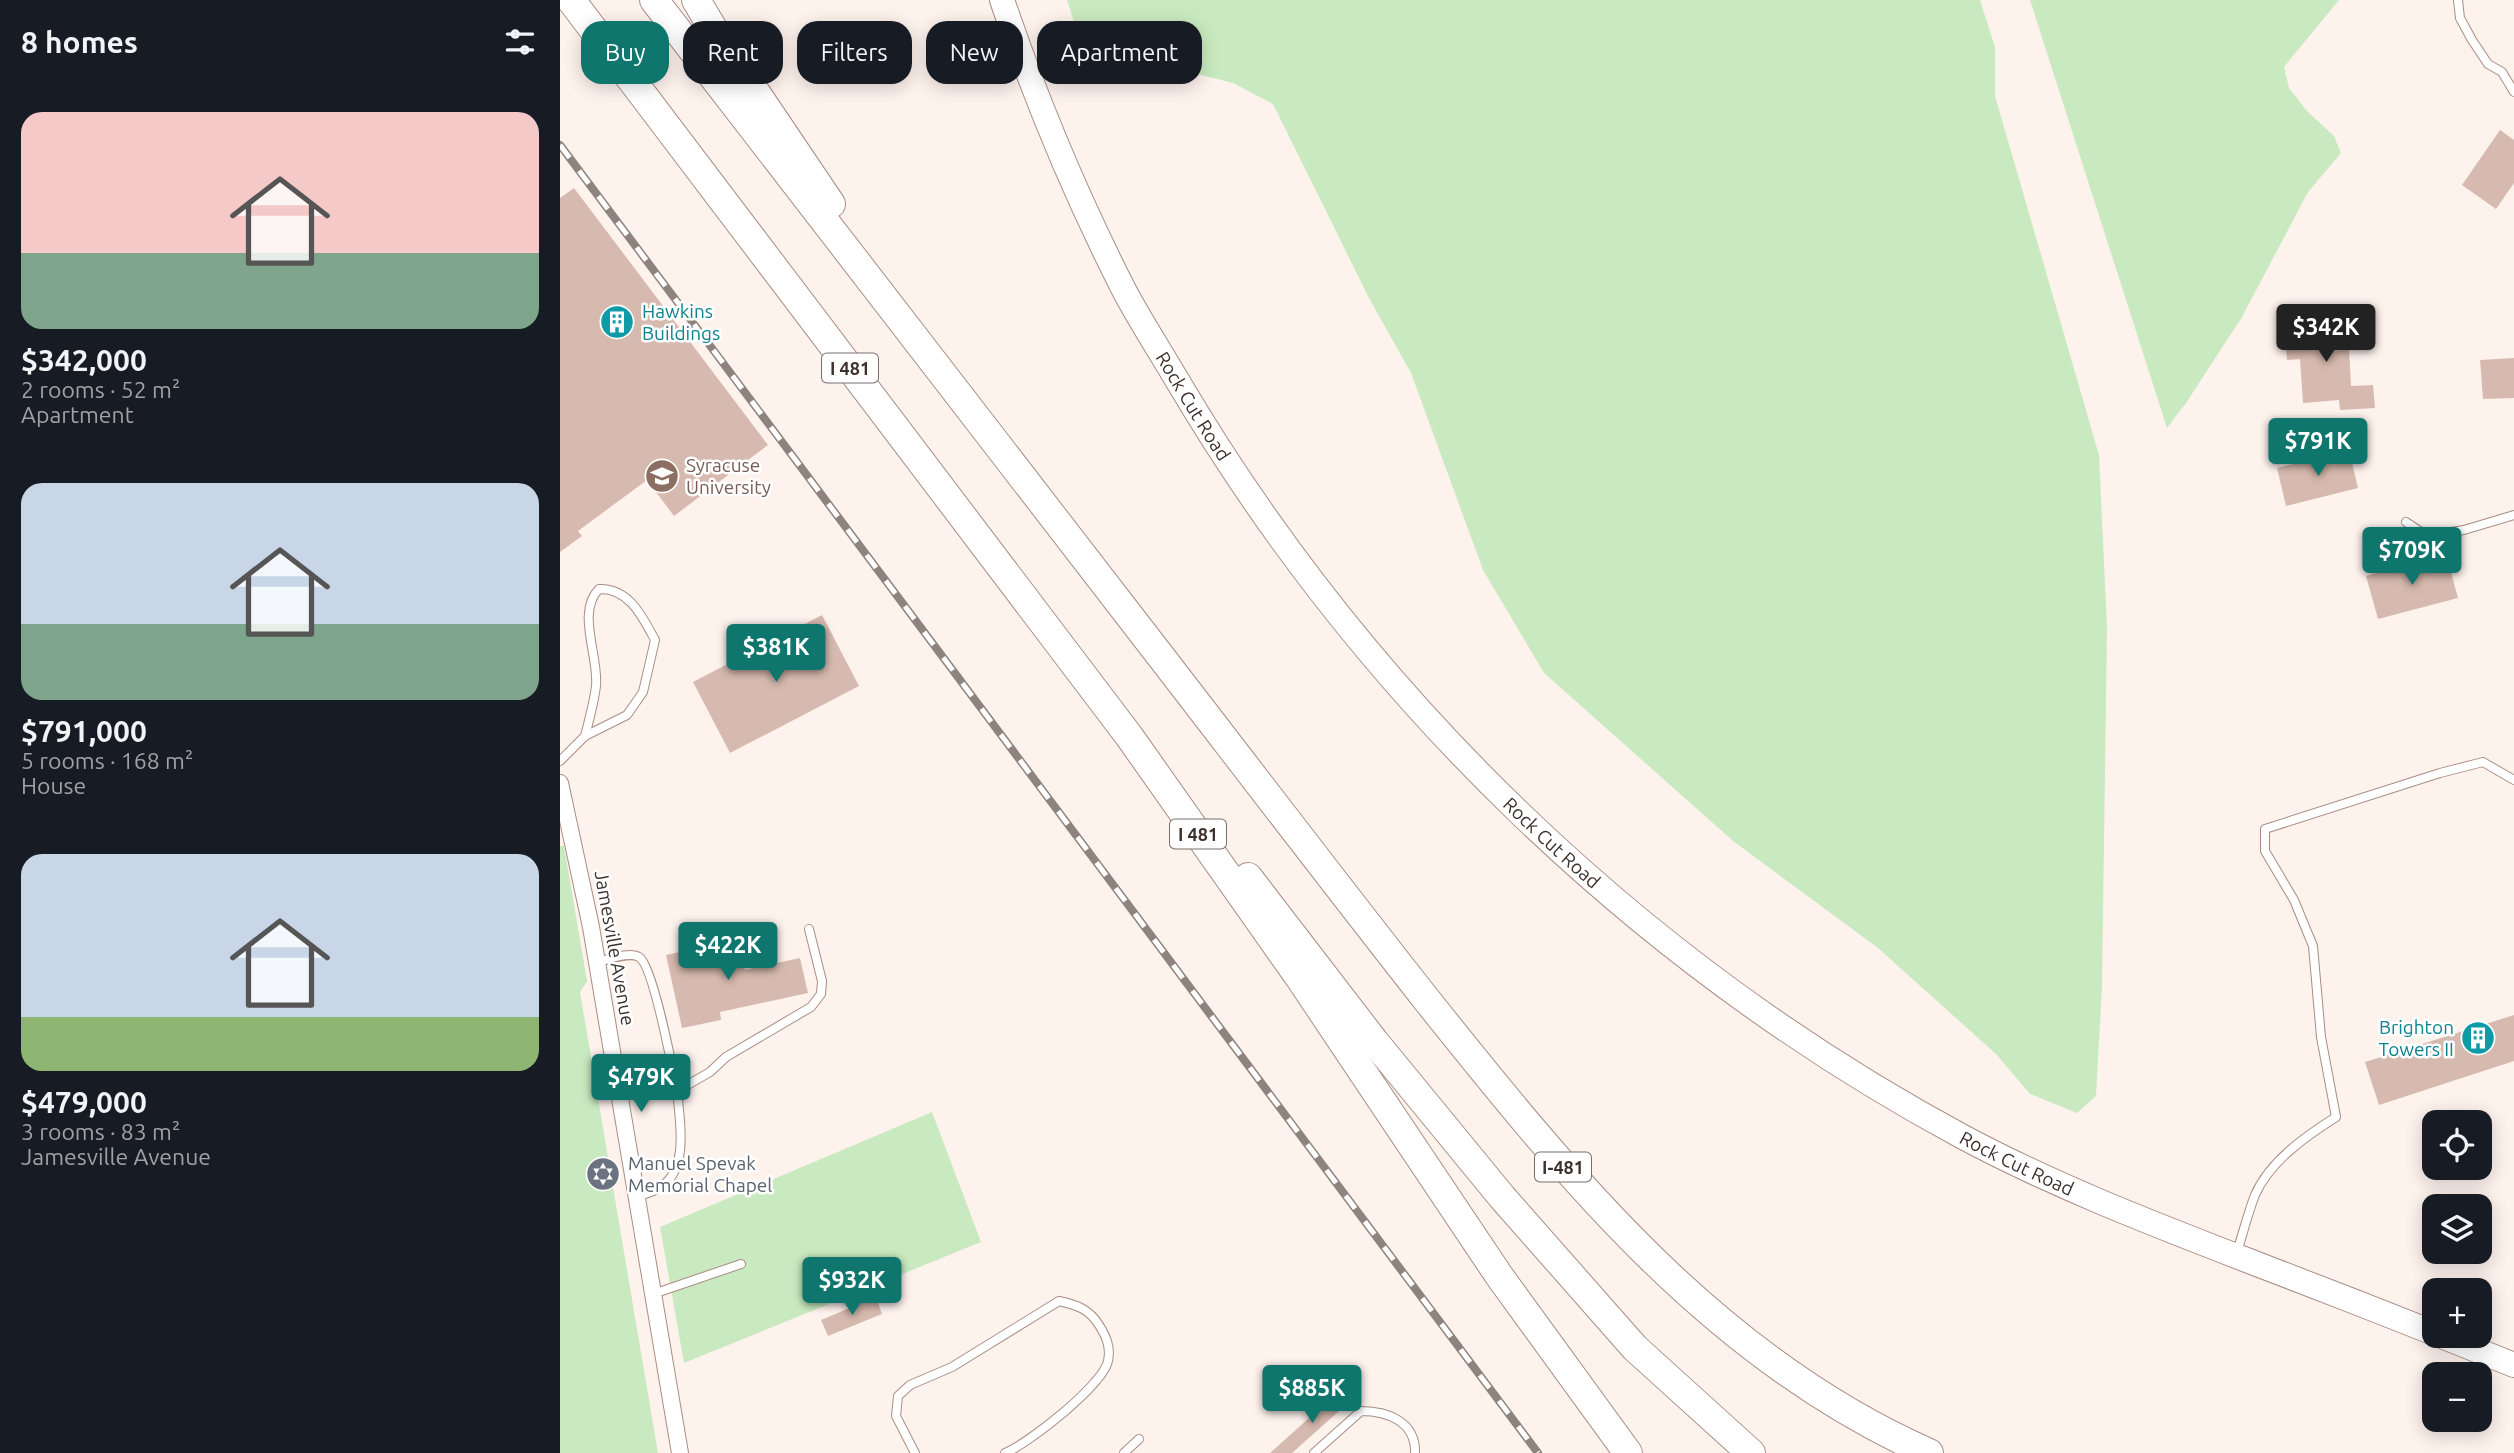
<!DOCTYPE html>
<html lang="en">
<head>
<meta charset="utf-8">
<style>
  body { margin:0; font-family:Ubuntu,sans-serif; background:#20242c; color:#f1f3f6; height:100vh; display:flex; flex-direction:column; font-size:26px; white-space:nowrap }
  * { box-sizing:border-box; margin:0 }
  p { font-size:23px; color:#9ea1a6 }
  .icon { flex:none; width:38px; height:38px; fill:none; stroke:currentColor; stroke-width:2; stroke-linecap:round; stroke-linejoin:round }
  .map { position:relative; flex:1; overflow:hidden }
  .panel { display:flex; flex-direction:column; background:#171b24; width:560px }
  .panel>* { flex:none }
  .top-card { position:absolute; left:21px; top:21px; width:665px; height:63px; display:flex; gap:14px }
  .fabs { position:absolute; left:1862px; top:1110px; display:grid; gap:14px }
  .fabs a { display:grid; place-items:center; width:70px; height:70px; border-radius:14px; background:#171b24; box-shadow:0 4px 18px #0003; font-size:35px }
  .price { position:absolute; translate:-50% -60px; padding:0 16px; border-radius:7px; background:#0f766e; color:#fff; font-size:23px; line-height:46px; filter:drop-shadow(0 2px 4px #0008) }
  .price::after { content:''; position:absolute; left:50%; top:42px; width:21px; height:16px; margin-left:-10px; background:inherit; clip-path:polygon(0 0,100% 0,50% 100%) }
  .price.selected { background:#222; color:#fff }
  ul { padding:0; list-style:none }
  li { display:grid; align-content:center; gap:14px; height:371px; padding:0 21px }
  li span { display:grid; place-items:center; height:217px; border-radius:21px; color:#555 }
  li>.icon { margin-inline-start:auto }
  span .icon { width:126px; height:126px; fill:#fffc; stroke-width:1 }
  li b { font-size:30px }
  h2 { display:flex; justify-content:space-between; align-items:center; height:84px; padding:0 21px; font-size:30px }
  .tag { padding:0 24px; border-radius:21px; background:#171b24; box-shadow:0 4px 18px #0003; font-size:24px; line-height:63px }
  .tag.selected { background:#0f766e; color:#fff }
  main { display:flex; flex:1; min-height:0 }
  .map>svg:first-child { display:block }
</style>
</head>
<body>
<main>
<section class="panel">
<h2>8 homes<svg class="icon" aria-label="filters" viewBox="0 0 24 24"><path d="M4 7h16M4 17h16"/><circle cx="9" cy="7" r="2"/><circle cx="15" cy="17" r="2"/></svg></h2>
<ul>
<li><span style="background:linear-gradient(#f6c9c9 65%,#7fa58c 0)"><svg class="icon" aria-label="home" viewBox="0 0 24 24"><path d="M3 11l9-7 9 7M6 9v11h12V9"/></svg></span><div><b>$342,000</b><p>2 rooms · 52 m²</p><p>Apartment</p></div></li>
<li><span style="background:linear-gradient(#c9d6e8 65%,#7fa58c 0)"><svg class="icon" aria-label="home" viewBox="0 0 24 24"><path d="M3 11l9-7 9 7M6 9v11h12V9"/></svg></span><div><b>$791,000</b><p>5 rooms · 168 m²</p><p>House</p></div></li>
<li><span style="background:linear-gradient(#c9d6e8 75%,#8fb573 0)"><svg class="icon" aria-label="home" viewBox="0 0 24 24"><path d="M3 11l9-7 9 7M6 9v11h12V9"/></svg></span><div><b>$479,000</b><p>3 rooms · 83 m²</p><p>Jamesville Avenue</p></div></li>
</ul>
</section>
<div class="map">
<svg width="1954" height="1453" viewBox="0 0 1954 1453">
  <rect width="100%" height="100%" fill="#fef2ed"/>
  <!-- green -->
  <g fill="#c9eac0">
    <polygon points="507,0 1420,0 1435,47 1435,96 1539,455 1547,627 1542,987 1536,1096 1517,1113 1470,1094 1436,1054 1318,948 1173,841 984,673 923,570 851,373 809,298 713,104 673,83 582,60 523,50"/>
    <polygon points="1470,0 1779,0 1724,67 1729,88 1747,111 1774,136 1781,153 1748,192 1682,317 1626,403 1607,428"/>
    <polygon points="0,846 4,846 27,981 20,992 98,1453 0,1453"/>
    <polygon points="372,1112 421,1242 124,1363 100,1227"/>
  </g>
  <!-- building -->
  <g fill="#d7baaf">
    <polygon points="1940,130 1954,140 1954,183 1936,209 1902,185"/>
    <polygon points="14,188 208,445 114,516 87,480 18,531 22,536 0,552 0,198"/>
    <polygon points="1777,313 1779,350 1789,349 1791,386 1813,385 1815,408 1780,410 1779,400 1743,403 1740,359 1727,360 1725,335 1738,334 1737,316"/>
    <polygon points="1954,358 1954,398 1923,399 1920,360"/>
    <polygon points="1789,450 1798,488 1726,506 1717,468"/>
    <polygon points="1886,554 1898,598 1818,619 1806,576"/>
    <polygon points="262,615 299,686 170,753 133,682"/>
    <polygon points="178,939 185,970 240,958 248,993 160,1012 161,1020 122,1028 106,955"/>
    <polygon points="1954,1015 1954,1061 1819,1105 1805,1062"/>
    <polygon points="48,1160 52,1184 38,1187 34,1163"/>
    <polygon points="316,1297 322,1314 268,1336 261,1320"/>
    <polygon points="778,1392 788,1403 732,1453 710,1453"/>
  </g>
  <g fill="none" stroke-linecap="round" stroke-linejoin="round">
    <!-- lane casing -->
    <g stroke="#a98d83" stroke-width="10">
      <g id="lane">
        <polyline points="1898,0 1900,18 1912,40 1928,64 1942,72 1954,92"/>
        <polyline points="1846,522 1867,536 1904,530 1954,515"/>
        <path d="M0,761L25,736L67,715L83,692L95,640C82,616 69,588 39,589C16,612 39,656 36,686C34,703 29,720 25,736"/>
        <path d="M37,962C48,960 69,951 79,957C93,965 113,1071 117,1091"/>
        <path d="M76,1197C83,1194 91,1193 97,1189C130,1173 120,1121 117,1091L150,1072L166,1057L251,1007L261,994L262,981L249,929"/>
        <path d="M1677,1252C1683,1233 1688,1213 1695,1195C1710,1161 1746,1136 1776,1117L1761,1037L1753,946L1734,900L1705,851V829L1880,773L1923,762L1954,780"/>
        <polyline points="93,1294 181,1264"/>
        <path d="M355,1453L336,1416L338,1396L350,1385L392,1367L499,1301C517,1305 529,1309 539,1325C546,1336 551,1347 548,1361C543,1385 468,1444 445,1453"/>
        <polyline points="564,1453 579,1439"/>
        <path d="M754,1453L801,1411C828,1411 856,1422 855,1453"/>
      </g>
    </g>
    <!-- street casing -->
    <g stroke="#a98d83" stroke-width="18">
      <polyline id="street" points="0,783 31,927 120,1453"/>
    </g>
    <!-- primary casing -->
    <g stroke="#a98d83" stroke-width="26">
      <g id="primary">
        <path id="s1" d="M442,0C476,100 517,198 565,292C581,322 600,351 617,380C804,697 1078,962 1403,1137C1493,1185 1588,1222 1684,1259C1747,1283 1811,1308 1874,1333"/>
        <polyline points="1879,1335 1954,1365"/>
      </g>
    </g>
    <!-- highway casing -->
    <g stroke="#a98d83" stroke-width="30">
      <g id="highway">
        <polyline points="11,0 569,736 739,977 940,1277 1068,1453"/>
        <path d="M94,0C262,221 434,438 602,658C690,772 777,886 866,999C1008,1177 1155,1359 1369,1453"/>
        <polyline points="136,0 155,32 271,204"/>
        <polyline points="688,877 814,1041 942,1197 1075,1348 1191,1453"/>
      </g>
    </g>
    <!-- lane -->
    <use href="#lane" stroke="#fff" stroke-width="8"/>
    <!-- street -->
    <use href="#street" stroke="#fff" stroke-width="16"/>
    <!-- primary -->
    <use href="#primary" stroke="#fff" stroke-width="24"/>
    <!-- highway -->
    <use href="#highway" stroke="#fff" stroke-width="28"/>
    <!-- rail casing -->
    <g stroke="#8f837e" stroke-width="8">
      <polyline id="rail" points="0,145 978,1453"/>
    </g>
    <!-- rail -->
    <use href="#rail" stroke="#fff" stroke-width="5" stroke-dasharray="16" stroke-linecap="butt"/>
  </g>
  <!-- icons -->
  <defs>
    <g id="building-disc" transform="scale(1.75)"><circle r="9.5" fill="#0f9aa8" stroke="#fff"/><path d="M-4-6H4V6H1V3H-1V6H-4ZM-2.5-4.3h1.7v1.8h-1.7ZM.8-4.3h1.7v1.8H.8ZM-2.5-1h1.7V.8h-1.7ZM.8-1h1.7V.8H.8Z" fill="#fff"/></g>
    <g id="university-disc" transform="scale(1.75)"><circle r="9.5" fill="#8d6e63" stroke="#fff"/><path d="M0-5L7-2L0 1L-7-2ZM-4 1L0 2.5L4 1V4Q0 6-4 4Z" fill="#fff"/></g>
    <g id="synagogue-disc" transform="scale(1.75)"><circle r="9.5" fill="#6b7280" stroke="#fff"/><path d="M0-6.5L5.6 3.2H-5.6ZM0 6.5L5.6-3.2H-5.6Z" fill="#fff"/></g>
  </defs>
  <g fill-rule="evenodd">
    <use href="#building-disc" x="57" y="322"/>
    <use href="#university-disc" x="102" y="476"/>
    <use href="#building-disc" x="1918" y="1038"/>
    <use href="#synagogue-disc" x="43" y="1174"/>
  </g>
  <g text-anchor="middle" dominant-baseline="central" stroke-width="5" stroke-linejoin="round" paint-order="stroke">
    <!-- shield labels -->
    <g fill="#fff" stroke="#776f6c" stroke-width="2">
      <rect x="262" y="353.5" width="56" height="29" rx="5"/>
      <rect x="610" y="819.5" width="56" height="29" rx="5"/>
      <rect x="975" y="1152.5" width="56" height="29" rx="5"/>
    </g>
    <g font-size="18" font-weight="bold" fill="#3d312d">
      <text x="290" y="368">I 481</text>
      <text x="638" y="834">I 481</text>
      <text x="1003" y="1167">I-481</text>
    </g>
    <!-- culture labels -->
    <g font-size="19" fill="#0d838f" stroke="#fff" text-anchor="start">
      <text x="82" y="311">Hawkins<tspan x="82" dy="22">Buildings</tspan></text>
      <text x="1894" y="1027" text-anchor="end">Brighton<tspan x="1894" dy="22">Towers II</tspan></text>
    </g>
    <!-- street labels -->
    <g font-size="19" fill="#3d312d" stroke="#fff">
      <text stroke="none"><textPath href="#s1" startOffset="450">Rock Cut Road</textPath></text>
      <text stroke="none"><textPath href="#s1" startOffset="1017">Rock Cut Road</textPath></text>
      <text transform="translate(55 948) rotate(80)">Jamesville Avenue</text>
      <text stroke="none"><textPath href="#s1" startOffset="1584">Rock Cut Road</textPath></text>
    </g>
    <!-- education labels -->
    <g font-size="19" fill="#785e54" stroke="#fff" text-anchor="start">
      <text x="126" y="465">Syracuse<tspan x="126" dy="22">University</tspan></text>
    </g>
    <!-- worship labels -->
    <g font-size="19" fill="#5b616d" stroke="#fff" text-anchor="start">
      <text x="68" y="1163">Manuel Spevak<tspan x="68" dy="22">Memorial Chapel</tspan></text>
    </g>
  </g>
</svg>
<div class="fabs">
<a><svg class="icon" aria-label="locate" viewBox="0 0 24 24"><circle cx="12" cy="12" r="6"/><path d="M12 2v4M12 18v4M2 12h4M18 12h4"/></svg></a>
<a><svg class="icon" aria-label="layers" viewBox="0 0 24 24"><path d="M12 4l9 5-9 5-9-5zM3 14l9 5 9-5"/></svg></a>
<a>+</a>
<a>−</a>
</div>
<b class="price selected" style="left:1766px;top:364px">$342K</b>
<b class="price" style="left:1758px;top:478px">$791K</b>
<b class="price" style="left:1852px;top:587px">$709K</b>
<b class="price" style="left:216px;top:684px">$381K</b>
<b class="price" style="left:168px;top:982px">$422K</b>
<b class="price" style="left:81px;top:1114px">$479K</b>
<b class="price" style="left:292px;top:1317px">$932K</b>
<b class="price" style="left:752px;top:1425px">$885K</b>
<div class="top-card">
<a class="tag selected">Buy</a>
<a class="tag">Rent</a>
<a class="tag">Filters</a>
<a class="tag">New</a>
<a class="tag">Apartment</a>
</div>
</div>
</main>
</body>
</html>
